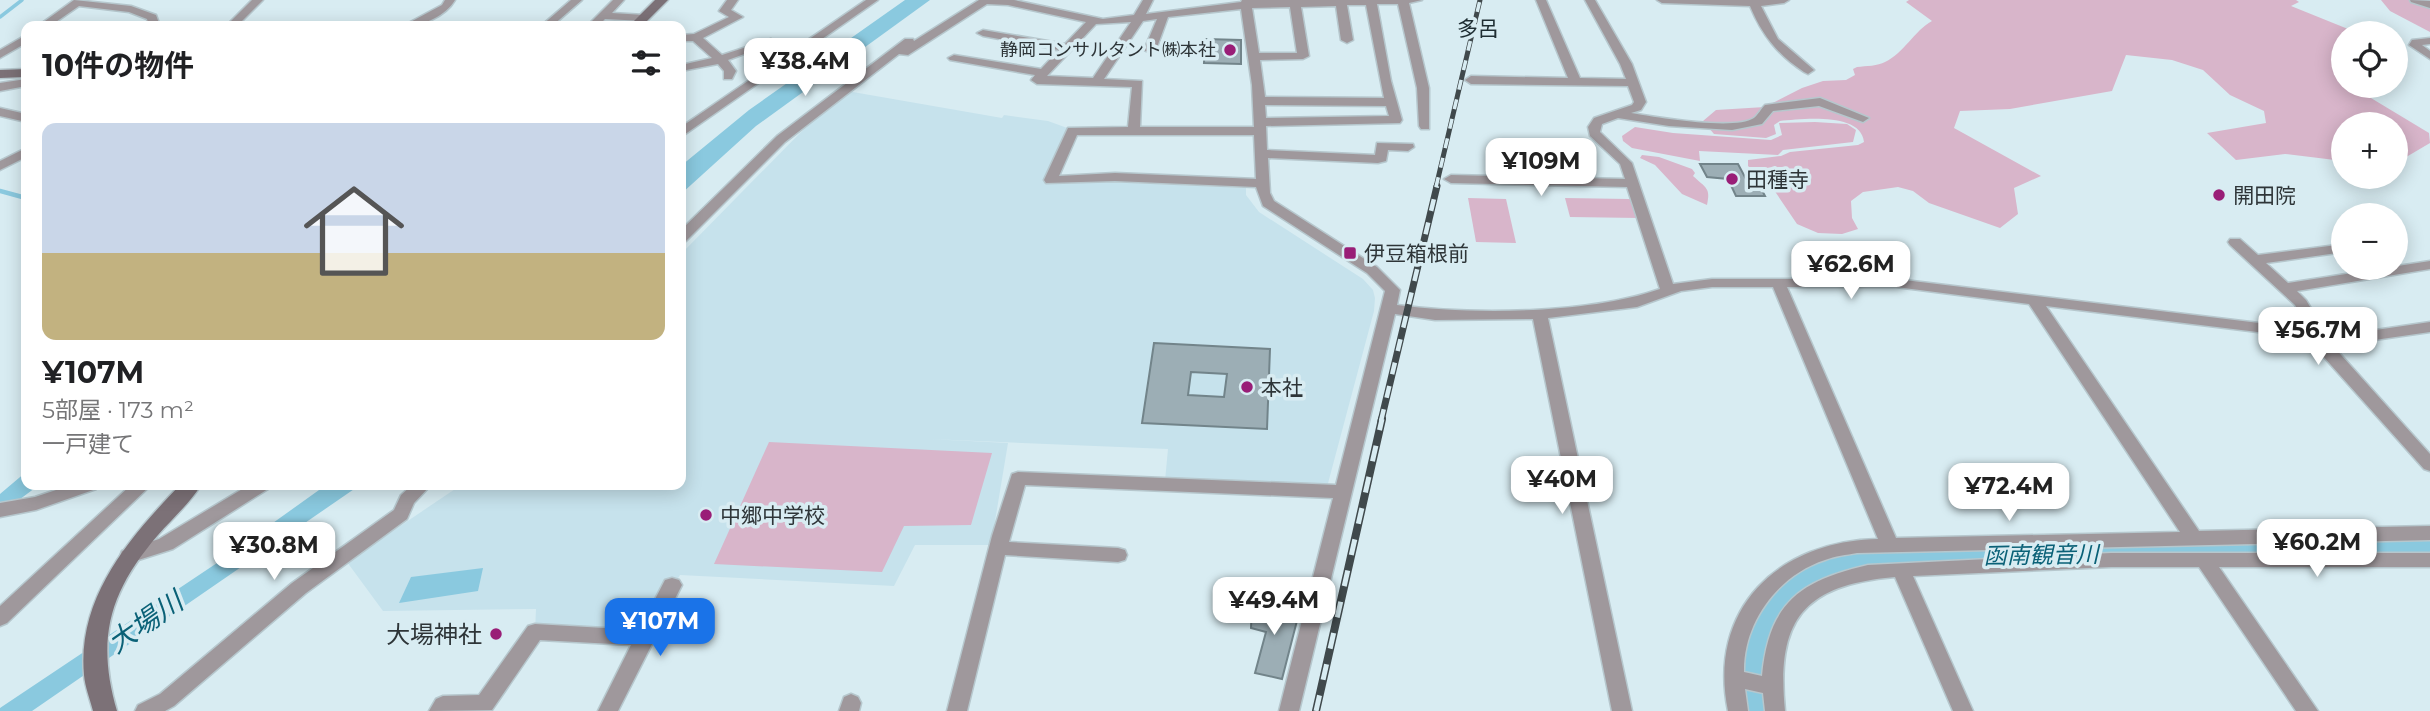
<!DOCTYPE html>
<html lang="ja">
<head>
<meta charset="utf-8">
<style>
  body { margin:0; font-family:Montserrat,"Noto Sans JP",sans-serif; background:#f2f2f2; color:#202124; height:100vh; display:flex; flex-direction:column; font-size:26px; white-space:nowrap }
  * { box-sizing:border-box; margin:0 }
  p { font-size:23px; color:#757577 }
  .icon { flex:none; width:38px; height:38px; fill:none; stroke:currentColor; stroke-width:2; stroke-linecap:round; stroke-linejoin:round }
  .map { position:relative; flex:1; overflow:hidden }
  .side { position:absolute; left:21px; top:21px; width:665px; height:469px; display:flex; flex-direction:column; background:#fff; border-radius:14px; box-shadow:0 4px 18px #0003 }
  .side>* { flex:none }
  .controls { position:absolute; left:2331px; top:21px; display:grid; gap:14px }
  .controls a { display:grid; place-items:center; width:77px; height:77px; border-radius:50%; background:#fff; box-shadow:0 4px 18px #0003; font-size:35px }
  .price { position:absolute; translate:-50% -60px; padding:0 16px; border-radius:14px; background:#fff; color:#222; font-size:23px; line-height:46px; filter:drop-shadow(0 2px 4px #0008) }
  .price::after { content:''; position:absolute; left:50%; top:42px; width:21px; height:16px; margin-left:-10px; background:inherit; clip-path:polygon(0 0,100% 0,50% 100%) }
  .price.selected { background:#1a73e8; color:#fff }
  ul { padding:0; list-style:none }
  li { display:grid; align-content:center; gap:14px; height:371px; padding:0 21px }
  li span { display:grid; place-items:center; height:217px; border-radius:14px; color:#555 }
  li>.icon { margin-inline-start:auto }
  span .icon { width:126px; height:126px; fill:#fffc; stroke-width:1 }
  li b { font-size:30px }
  h2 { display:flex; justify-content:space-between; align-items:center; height:84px; padding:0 21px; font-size:30px }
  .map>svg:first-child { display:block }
</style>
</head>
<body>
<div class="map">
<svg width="2430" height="711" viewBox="0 0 2430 711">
  <rect width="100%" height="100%" fill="#d8ecf2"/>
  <!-- built -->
  <polygon fill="#c6e2ec" points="847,91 1002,118 1004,115 1048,121 1070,129 1045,184 1110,182 1246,188 1246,195 1259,212 1363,279 1373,290 1375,298 1374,311 1327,487 1165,481 1168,449 929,439 1008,443 991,545 915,545 894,586 680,575 645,631 535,632 536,609 383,611 347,562 461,485 681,485 681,254 800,133"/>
  <!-- green -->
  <g fill="#d8b5ca">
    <path d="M1909,0H2296L2299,2L2291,6L2348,29L2353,33H2343V70H2339L2343,86H2351L2429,133L2430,143L2396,163V124H2343V161L2285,154L2236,160L2207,133L2266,123L2264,111L2230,95L2203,70L2172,60L2126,55L2112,91L2010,109L1960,111L1954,128L2041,176L2014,188L2018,214L2000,228L1929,203L1913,191L1898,187L1863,192L1851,201L1852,218L1858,229L1842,234L1818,233L1797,224L1774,190L1748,166V160L1781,156L1790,152L1858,145L1864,142C1861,112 1802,119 1780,121L1774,125L1776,134L1766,138L1714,134L1703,121L1716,110L1765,107L1802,88L1823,81L1846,80L1855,75L1853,69L1857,67C1866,66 1878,66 1885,62C1904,53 1914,31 1932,21L1906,2Z"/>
    <polygon points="2381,0 2430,0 2430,32 2390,11"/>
    <polygon points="1815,122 1847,124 1856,130 1853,142 1783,150 1778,155 1699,151 1700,161 1632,148 1623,141 1622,136 1635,127 1673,133 1771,140 1782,135 1779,123"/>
    <path d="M1642,155L1659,157L1692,169L1695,173L1693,176C1706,188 1711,188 1707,205L1682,194L1655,165L1640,158Z"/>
    <polygon points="1468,198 1506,199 1516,243 1476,242"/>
    <polygon points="1565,198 1629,199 1633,201 1639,218 1570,217"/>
    <polygon points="769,442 992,453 971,525 904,526 882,572 714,564"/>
  </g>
  <!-- water -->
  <g fill="#8ac9df">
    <polygon points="905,0 930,0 756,126 681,194 682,165 749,110"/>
    <polygon points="26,472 26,485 39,485 0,514 0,494"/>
    <polygon points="326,485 360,485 32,711 0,711 0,708 217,563"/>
    <polygon points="483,568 478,591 399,603 411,577"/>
  </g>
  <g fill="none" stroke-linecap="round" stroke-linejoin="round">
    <!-- stream-far1 -->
    <polyline stroke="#8ac9df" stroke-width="3.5" points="0,17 22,0"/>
    <!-- stream -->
    <polyline stroke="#8ac9df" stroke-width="4.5" points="0,191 26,198"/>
    <!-- river -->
    <path fill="#8ac9df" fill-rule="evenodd" d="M2430,534V558L1878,572C1844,578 1802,586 1784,619C1777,632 1777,649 1775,662C1774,679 1772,694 1776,711H1738C1735,693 1738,676 1740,657C1750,574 1806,559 1878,546Z"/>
  </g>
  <!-- building -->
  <g fill="#9caeb5" stroke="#72848a" stroke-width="2" fill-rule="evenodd">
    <polygon points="1205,39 1241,40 1241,64 1204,63"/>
    <polygon points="1700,164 1738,164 1746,179 1756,179 1765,196 1736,196 1728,179 1707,177"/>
    <path d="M1154,343L1270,349L1267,429L1142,423ZM1191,372L1227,374L1224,397L1188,395Z"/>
    <polygon points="1252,605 1300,609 1282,679 1255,673 1266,632 1251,628"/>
  </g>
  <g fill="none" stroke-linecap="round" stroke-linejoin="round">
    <!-- street casing -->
    <g stroke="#b6c7cd" stroke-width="3">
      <g id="street">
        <polygon points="74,0 131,6 156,15 160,26 149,26 147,19 129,12 79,6 50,26 38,26"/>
        <polygon points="252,0 263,0 237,26 226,26"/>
        <path d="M445,0H455C446,16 421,27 403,26L442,5Z"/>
        <polygon points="571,0 582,0 552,26 541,26"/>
        <polygon points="613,0 624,0 612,13 644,15 649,18 644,21 605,19 598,26 587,26"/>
        <polygon points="727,0 738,0 731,10 743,17 703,38 722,55 771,39 777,42 728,60 736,71 732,79 724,79 724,71 718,64 681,71 681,65 712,58 693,41 681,41 681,35 694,34 729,17 719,11"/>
        <polygon points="866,0 878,0 681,137 681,127"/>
        <path d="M979,0H1014L1103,19L1134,15L1143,0H1153L1146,14L1241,2L1242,0H1422L1409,3L1429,88V129H1421L1419,126L1417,88L1398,4H1377L1391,81L1402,120L1400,123L1266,126L1267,150L1375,155L1377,143L1413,144L1414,147L1408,151L1388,150L1386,161L1378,163L1268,158L1270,193L1274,201L1377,267L1400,290L1397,305C1472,315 1589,314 1660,289L1627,187L1451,183L1444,179L1451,175L1625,179L1620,164L1590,136L1588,127L1594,118L1632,105L1634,102L1628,86L1471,84L1465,80L1471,76L1568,78L1536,0H1546L1580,78L1626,79L1620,64L1585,0H1595L1632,64L1646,102L1641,110L1631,113C1655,117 1735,131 1754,118C1758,115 1761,109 1765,105L1820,98L1869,118L1863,122L1819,106L1773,111L1762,124L1732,130L1669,126L1618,118L1602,124L1600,132L1632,163L1673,284L1712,279H1896L2308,329L2295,305L2230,245L2228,242L2230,239H2240L2258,255L2337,245L2343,248L2342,252L2337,253L2266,263L2288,283L2430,261V269L2297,291L2306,300L2328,337L2430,322V332L2333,346L2430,454V471L2424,469L2322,355L2314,339L2046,306L2199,531L2430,526V540L1857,553C1846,555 1835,556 1825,560C1778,575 1743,623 1744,672L1762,676C1769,602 1800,581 1868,565L2111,553H2430V567H2219L2318,711H2296L2199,567H2111L1913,576L1973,711H1953L1895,577C1803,585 1776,620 1785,711H1765L1763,693L1745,689L1748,711H1728C1707,608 1779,541 1878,539L1773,287H1712L1681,291L1637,307L1548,318L1632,711H1612L1533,319L1435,320L1395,314L1299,711H1279L1333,498L1025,485L1009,542L1118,548L1125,550L1127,555L1125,560L1118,562L1005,555L967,711H947L992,536L1012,474L1018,472L1336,485L1385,291L1367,273L1263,206L1256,187L1115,181L1046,183L1044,180L1068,128L1128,127L1132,87L1037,84L1031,80L1035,75L950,60L948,58L954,55L1041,69L1059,50L983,36L977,33L983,30L1065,44L1086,22L1008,5L987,4L908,55L899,54L785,142L686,241L681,242V230L777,136L905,39H913L914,41ZM1347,5H1366L1384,98L1265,97L1260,60L1303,59L1309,56L1301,7L1336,6L1341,40L1347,43L1353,40ZM1290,7L1297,53H1259L1252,8ZM1241,9L1252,85L1254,127H1140L1142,81L1104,79L1143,21L1157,19L1144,50L1150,53L1156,50L1168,17ZM1131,22L1093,78L1047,76L1096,24ZM1265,105L1386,106L1389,116L1266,118ZM1077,135H1254L1256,179L1115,173L1059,176ZM1787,287H1896L2029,304L2180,532L1896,538Z"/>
        <path d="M1657,0H1789L1784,3L1761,6L1778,39L1814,70L1808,74L1804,72C1778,55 1762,35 1750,6L1662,3Z"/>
        <polygon points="2410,0 2430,1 2430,8 2411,2"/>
        <polygon points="26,35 26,43 0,58 0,50"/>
        <polygon points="2430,38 2430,44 2422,45 2430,51 2430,59 2409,45 2412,40"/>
        <polygon points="26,79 26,86 0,91 0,83"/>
        <polygon points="0,108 26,114 26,122 0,116"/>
        <polygon points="26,148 26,157 0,170 0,161"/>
        <polygon points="71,485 99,485 96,489 36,510 0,517 0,503 35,497"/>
        <polygon points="131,485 151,485 7,623 0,626 0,606"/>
        <polygon points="249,485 271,485 268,489 173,549 129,563 122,561 120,556 122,551 159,539"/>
        <polygon points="412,485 431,485 414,503 407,519 306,593 174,706 165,711 135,711 138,705 160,694 292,583 394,510 401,495"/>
        <polygon points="672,578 679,580 682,585 618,711 598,711 631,645 540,640 492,710 429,711 436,699 443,696 479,695 528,626 535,624 639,630 665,580"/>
        <polygon points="851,694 858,697 861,703 859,711 839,711 844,697"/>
      </g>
    </g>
    <!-- secondary casing -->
    <g stroke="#b6c7cd" stroke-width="3">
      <g id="secondary">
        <polygon points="655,0 668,0 642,26 629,26"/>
        <polygon points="26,69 26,77 0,78 0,70"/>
        <path d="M180,485H201C190,503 172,519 158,535C109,592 96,639 117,711H93C90,699 85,687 84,675C77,597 130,537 180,485Z"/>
      </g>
    </g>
    <!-- street -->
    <use href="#street" fill="#9f989c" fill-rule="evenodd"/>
    <!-- secondary -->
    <use href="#secondary" fill="#7c7177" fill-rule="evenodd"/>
    <!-- rail-far2 casing -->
    <g stroke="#40494c" stroke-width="5">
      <polyline id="rail-far2" points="1436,187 1480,0"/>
    </g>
    <!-- rail-far1 casing -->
    <g stroke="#40494c" stroke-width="7">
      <polyline id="rail-far1" points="1381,421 1437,186"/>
    </g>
    <!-- rail casing -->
    <g stroke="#40494c" stroke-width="8">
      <polyline id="rail" points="1316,711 1382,419"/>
    </g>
    <!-- rail-far2 -->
    <use href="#rail-far2" stroke="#d8ecf2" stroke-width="3.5" stroke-dasharray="10" stroke-linecap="butt"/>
    <!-- rail-far1 -->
    <use href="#rail-far1" stroke="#d8ecf2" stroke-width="4.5" stroke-dasharray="12" stroke-linecap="butt"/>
    <!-- rail -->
    <use href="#rail" stroke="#d8ecf2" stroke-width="5" stroke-dasharray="16" stroke-linecap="butt"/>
  </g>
  <!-- markers -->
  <g fill="#991e77" stroke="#d8ecf2" stroke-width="2.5">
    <circle cx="1230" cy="50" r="7"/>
    <circle cx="1732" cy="179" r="7"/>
    <circle cx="2219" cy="195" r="7"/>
    <rect x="1343" y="246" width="14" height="14" rx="3.5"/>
    <circle cx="1247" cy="387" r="7"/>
    <circle cx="706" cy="515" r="7"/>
    <circle cx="496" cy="634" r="7"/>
  </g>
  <g text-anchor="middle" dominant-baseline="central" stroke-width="7" stroke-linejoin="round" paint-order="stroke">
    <!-- far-poi labels -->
    <g font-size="18" fill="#2e3538" stroke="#d8ecf2" text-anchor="end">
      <text x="1216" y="50">静岡コンサルタント㈱本社</text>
    </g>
    <!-- far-quarter labels -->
    <g font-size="21" fill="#1f2e33" stroke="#d8ecf2">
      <text x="1478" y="28">多呂</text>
    </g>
    <!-- poi labels -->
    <g font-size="21" fill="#2e3538" stroke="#d8ecf2" text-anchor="start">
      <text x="1746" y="179">田種寺</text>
      <text x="2233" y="195">開田院</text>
      <text x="1364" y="253">伊豆箱根前</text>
      <text x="1261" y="387">本社</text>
      <text x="720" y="515">中郷中学校</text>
    </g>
    <!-- water labels -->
    <g font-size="23" font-style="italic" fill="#0a6177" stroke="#d8ecf2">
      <text transform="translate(2041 555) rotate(-1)">函南観音川</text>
    </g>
    <!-- near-poi labels -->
    <g font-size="24" fill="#2e3538" stroke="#d8ecf2" text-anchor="end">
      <text x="482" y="634">大場神社</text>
    </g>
    <!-- near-water labels -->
    <g font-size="28" font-style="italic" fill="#0a6177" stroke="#d8ecf2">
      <text transform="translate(145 622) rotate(-35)">大場川</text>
    </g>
  </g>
</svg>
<div class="controls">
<a><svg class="icon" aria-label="locate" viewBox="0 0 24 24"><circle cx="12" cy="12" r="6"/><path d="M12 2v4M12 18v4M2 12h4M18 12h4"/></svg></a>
<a>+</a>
<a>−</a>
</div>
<b class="price" style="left:805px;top:98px">¥38.4M</b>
<b class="price" style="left:1541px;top:198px">¥109M</b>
<b class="price" style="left:1851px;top:301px">¥62.6M</b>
<b class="price" style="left:2318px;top:367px">¥56.7M</b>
<b class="price" style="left:1562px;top:516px">¥40M</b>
<b class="price" style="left:2009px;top:523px">¥72.4M</b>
<b class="price" style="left:2317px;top:579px">¥60.2M</b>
<b class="price" style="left:274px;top:582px">¥30.8M</b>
<b class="price" style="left:1274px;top:637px">¥49.4M</b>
<b class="price selected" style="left:660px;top:658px">¥107M</b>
<section class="side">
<h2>10件の物件<svg class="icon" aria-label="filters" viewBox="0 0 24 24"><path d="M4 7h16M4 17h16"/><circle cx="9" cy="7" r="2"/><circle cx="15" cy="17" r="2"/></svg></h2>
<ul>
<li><span style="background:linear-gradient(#c9d6e8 60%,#c2b280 0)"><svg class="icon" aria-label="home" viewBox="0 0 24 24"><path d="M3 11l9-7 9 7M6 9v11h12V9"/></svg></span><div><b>¥107M</b><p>5部屋 · 173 m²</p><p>一戸建て</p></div></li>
</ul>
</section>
</div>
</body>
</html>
